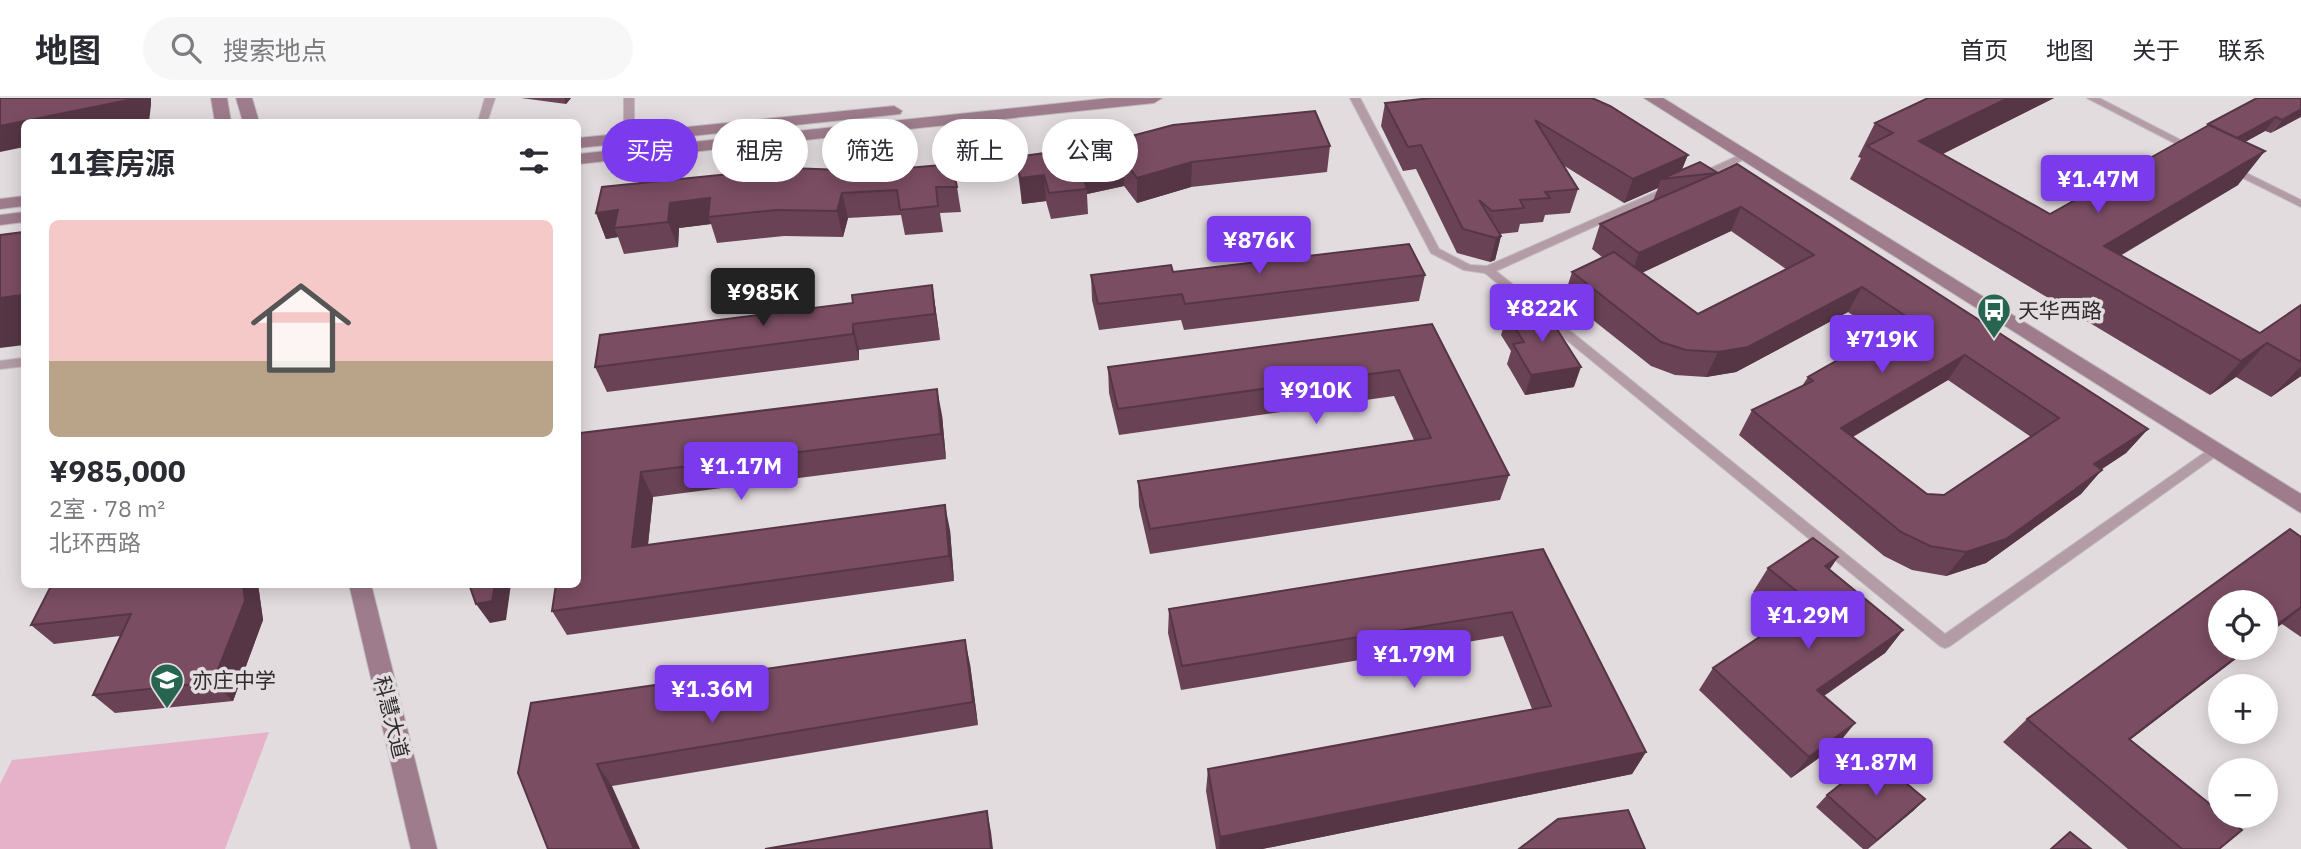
<!DOCTYPE html>
<html lang="zh">
<head>
<meta charset="utf-8">
<style>
  body { margin:0; font-family:"IBM Plex Sans","Noto Sans SC",sans-serif; background:#f7f7f7; color:#2b2b33; height:100vh; display:flex; flex-direction:column; font-size:26px; white-space:nowrap }
  * { box-sizing:border-box; margin:0 }
  p { font-size:23px; color:#7c7c81 }
  .icon { flex:none; width:38px; height:38px; fill:none; stroke:currentColor; stroke-width:2; stroke-linecap:round; stroke-linejoin:round }
  .map { position:relative; flex:1; overflow:hidden }
  .side { position:absolute; left:21px; top:21px; width:560px; height:469px; display:flex; flex-direction:column; background:#fff; border-radius:10px; box-shadow:0 4px 18px #0003 }
  .side>* { flex:none }
  .hud { position:absolute; left:602px; top:21px; width:665px; height:63px; display:flex; gap:14px }
  .controls { position:absolute; left:2208px; top:492px; display:grid; gap:14px }
  .controls a { display:grid; place-items:center; width:70px; height:70px; border-radius:50%; background:#fff; box-shadow:0 4px 18px #0003; font-size:35px }
  .price { position:absolute; translate:-50% -60px; padding:0 16px; border-radius:7px; background:#7c3aed; color:#fff; font-size:23px; line-height:46px; filter:drop-shadow(0 2px 4px #0008) }
  .price::after { content:''; position:absolute; left:50%; top:42px; width:21px; height:16px; margin-left:-10px; background:inherit; clip-path:polygon(0 0,100% 0,50% 100%) }
  .price.on { background:#222; color:#fff }
  ul { padding:0; list-style:none }
  li { display:grid; align-content:center; gap:14px; height:371px; padding:0 28px }
  li span { display:grid; place-items:center; height:217px; border-radius:10px; color:#555 }
  li>.icon { margin-inline-start:auto }
  span .icon { width:126px; height:126px; fill:#fffc; stroke-width:1 }
  li b { font-size:30px }
  h2 { display:flex; justify-content:space-between; align-items:center; height:84px; padding:0 28px; font-size:30px }
  .pill { padding:0 24px; border-radius:32px; background:#fff; box-shadow:0 4px 18px #0003; font-size:24px; line-height:63px }
  .pill.on { background:#7c3aed; color:#fff }
  header { display:flex; align-items:center; gap:42px; box-sizing:border-box; height:98px; padding:0 35px; background:#fff; border-bottom:2px solid #e1e1e2 }
  header strong { font-size:33px }
  nav { display:flex; gap:38px; margin-inline-start:auto; font-size:24px }
  .search { width:490px; height:63px; background:#f7f7f7; display:flex; align-items:center; gap:18px; box-sizing:border-box; padding:0 24px; border-radius:38px; color:#7c7c81; font-size:26px }
  .map>svg:first-child { display:block }
</style>
</head>
<body>
<header>
<strong>地图</strong>
<div class="search"><svg class="icon" aria-label="search" viewBox="0 0 24 24"><circle cx="10" cy="10" r="6"/><path d="M15 15l6 6"/></svg>搜索地点</div>
<nav><a>首页</a><a>地图</a><a>关于</a><a>联系</a></nav>
</header>
<div class="map">
<svg width="2301" height="751" viewBox="0 0 2301 751">
  <rect width="100%" height="100%" fill="#e3dcdf"/>
  <!-- green -->
  <polygon fill="#e6b2ca" points="269,634 225,751 0,751 0,686 12,662"/>
  <g fill="none" stroke-linecap="round" stroke-linejoin="round">
    <!-- lane casing -->
    <g stroke="#bfb9bc" stroke-width="2">
      <g id="lane">
        <polygon points="485,0 495,0 487,24 478,24"/>
        <polygon points="624,0 634,0 634,40 629,43 624,40"/>
        <polygon points="1350,0 1360,0 1439,151 1470,167 1487,168 1667,89 1673,89 1673,93 1496,173 1945,536 2211,350 2215,349 2221,353 2219,356 1950,548 1945,550 1940,548 1485,175 1464,172 1431,155"/>
        <polygon points="2087,0 2099,0 2196,50 2191,53 2188,52"/>
        <polygon points="1744,55 1749,58 1747,60 1702,80 1699,81 1694,78"/>
        <polygon points="2232,68 2301,102 2301,109 2229,73 2227,71"/>
        <polygon points="24,260 24,268 0,271 0,263"/>
      </g>
    </g>
    <!-- secondary casing -->
    <g stroke="#bfb9bc" stroke-width="2">
      <g id="secondary">
        <polygon points="211,0 227,0 231,24 215,24"/>
        <polygon points="236,0 252,0 259,24 243,24"/>
        <polygon points="1110,0 1162,0 1154,5 578,66 578,56"/>
        <polygon points="1644,0 1663,0 2301,396 2301,415"/>
        <polygon points="894,8 902,13 900,16 578,50 578,40"/>
        <polygon points="24,98 24,108 0,111 0,101"/>
        <polygon points="24,114 24,124 0,127 0,117"/>
        <polygon points="349,486 371,486 437,751 411,751"/>
      </g>
    </g>
    <!-- lane -->
    <use href="#lane" fill="#b49ca7" fill-rule="evenodd"/>
    <!-- secondary -->
    <use href="#secondary" fill="#9e7c8c" fill-rule="evenodd"/>
  </g>
  <!-- wall -->
  <g fill="#6a4255" fill-rule="evenodd">
    <polygon points="521,0 571,0 566,6"/>
    <path d="M1592,0L1682,72L1700,64L2148,331L2126,355L2102,371L2081,396L1986,465L1946,478L1912,472L1884,458L1739,337L1752,312L1802,288L1808,279L1882,237L1848,214L1736,274L1706,279L1675,277L1651,268L1564,199L1572,174L1602,159L1592,151L1600,126L1653,103L1658,90L1624,105L1563,67L1578,91L1570,115L1545,117L1543,124L1520,126L1518,134L1500,136L1501,138L1495,162L1490,164L1457,155L1416,71L1403,73L1381,28L1385,5ZM1731,133L1786,171L1698,216L1642,175ZM1948,282L2031,339L1944,397L1927,396L1853,339Z"/>
    <polygon points="1928,0 2054,0 1943,56 2050,116 2206,29 2208,26 2301,0 2271,35 2265,33 2245,44 2238,87 2120,157 2260,235 2301,207 2301,278 2271,299 2236,279 2210,297 1850,81 1861,60 1858,59 1875,25"/>
    <polygon points="1330,48 1327,74 1191,89 1137,105 1124,88 1087,96 1088,116 1051,121 1046,103 1022,106 1016,59"/>
    <polygon points="873,73 957,89 961,114 940,115 943,134 905,137 901,117 848,120 843,139 784,138 717,145 711,126 679,130 678,149 624,156 618,139 606,141 596,115"/>
    <polygon points="1173,174 1425,177 1419,203 1184,232 1181,222 1099,232 1092,202 1091,177"/>
    <polygon points="932,187 940,242 859,252 859,262 607,294 595,269"/>
    <polygon points="1507,217 1574,289 1525,297 1507,266 1511,253 1501,237"/>
    <polygon points="1432,226 1509,377 1500,402 1150,456 1139,408 1138,383 1414,342 1394,298 1119,337 1109,295 1108,269"/>
    <polygon points="942,317 946,361 653,399 648,447 950,432 954,483 567,537 552,513 578,357"/>
    <polygon points="2301,439 2301,539 2282,526 2221,550 2250,550 2130,642 2219,751 2128,751 2003,644 2027,621"/>
    <polygon points="1543,451 1646,654 1632,676 1262,751 1216,751 1206,693 1208,671 1532,611 1503,538 1181,592 1168,535 1169,511"/>
    <polygon points="1838,459 1829,472 1903,532 1885,555 1824,598 1855,625 1837,647 1791,680 1699,592 1713,570 1787,521 1753,494 1768,470"/>
    <polygon points="52,486 258,486 263,522 233,603 115,615 93,597 120,538 54,546 31,527"/>
    <polygon points="970,566 978,627 612,688 518,675"/>
    <polygon points="1827,697 1925,701 1913,713 1868,751 1863,751 1816,709"/>
  </g>
  <!-- shaded-wall -->
  <g fill="#563645">
    <polygon points="133,0 151,0 151,7 149,24 24,24 24,49 0,54 0,28"/>
    <polygon points="564,0 571,0 566,6"/>
    <polygon points="2008,0 2054,0 1910,72 1919,43"/>
    <polygon points="2301,11 2301,19 2271,35 2282,22"/>
    <polygon points="2276,19 2265,33 2227,54 2237,40"/>
    <polygon points="2265,53 2238,87 2090,176 2104,148"/>
    <polygon points="1688,57 1679,79 1661,81 1658,90 1624,105 1633,81"/>
    <polygon points="1124,62 1124,88 1087,96 1087,91 1080,71"/>
    <polygon points="1192,64 1191,89 1137,105 1137,80"/>
    <polygon points="1044,77 1046,103 1022,106 1020,80"/>
    <polygon points="842,95 848,120 843,139 837,113"/>
    <polygon points="710,100 708,119 711,126 679,130 678,149 668,124 670,105"/>
    <polygon points="1741,109 1731,133 1630,180 1639,155"/>
    <polygon points="618,112 614,130 618,139 606,141 596,115"/>
    <polygon points="1501,138 1495,162 1490,164 1496,140"/>
    <polygon points="932,187 936,213 940,242 935,216"/>
    <polygon points="1862,189 1848,214 1736,274 1706,279 1718,254"/>
    <polygon points="24,195 24,247 0,250 0,200"/>
    <polygon points="853,226 859,252 859,262 853,236"/>
    <polygon points="2267,245 2236,279 2210,297 2241,263"/>
    <polygon points="1965,257 1948,282 1826,354 1841,330"/>
    <polygon points="2301,268 2301,278 2271,299"/>
    <polygon points="1581,269 1574,289 1525,297 1531,277"/>
    <polygon points="937,291 942,317 946,361 941,336"/>
    <polygon points="2148,331 2126,355 2073,390 2094,366"/>
    <polygon points="2102,372 2081,396 1986,465 1946,478 1966,454"/>
    <polygon points="641,374 653,399 645,474 632,449"/>
    <polygon points="945,407 950,432 954,483 949,458"/>
    <polygon points="1838,459 1822,483 1825,468"/>
    <polygon points="243,486 258,486 263,522 233,603 213,584"/>
    <polygon points="495,486 511,486 506,522 490,525 476,506"/>
    <polygon points="2301,510 2282,526 2266,537 2266,535"/>
    <polygon points="1903,532 1885,555 1800,614 1817,592"/>
    <polygon points="965,542 970,566 978,627 973,604"/>
    <polygon points="2248,550 2250,550 2102,663 2129,641"/>
    <polygon points="1855,625 1837,647 1791,680 1809,659"/>
    <polygon points="1646,654 1632,676 1262,751 1219,751 1220,739"/>
    <polygon points="597,666 612,688 640,751 634,751"/>
    <polygon points="1925,701 1913,713 1867,751 1877,742"/>
    <polygon points="987,713 991,734 993,751 991,751"/>
  </g>
  <!-- building -->
  <g fill="#7b4d63" stroke="#563645" stroke-width="2" fill-rule="evenodd">
    <polygon points="0,0 133,0 133,1 0,28"/>
    <polygon points="1431,0 1592,0 1610,8 1688,57 1633,81 1535,22 1578,91 1545,94 1550,100 1520,102 1524,110 1492,113 1479,102 1501,138 1496,140 1463,131 1421,47 1408,49 1385,5"/>
    <polygon points="1928,0 2008,0 1919,43 2050,116 2209,27 2265,53 2104,148 2260,235 2301,207 2301,264 2267,245 2241,263 1867,48 1893,35 1875,25"/>
    <polygon points="2257,0 2301,0 2301,11 2282,22 2276,19 2237,40 2208,26"/>
    <polygon points="1315,13 1330,48 1192,64 1137,80 1124,62 1080,71 1087,91 1049,95 1044,77 1020,80 1016,59 1094,48 1173,27"/>
    <path d="M1700,64L1718,75L1737,66L2148,331L2094,366L2102,372L2006,441L1966,454L1930,448L1901,434L1752,312L1813,283L1808,279L1910,221L1862,189L1748,249L1718,254L1686,252L1661,244L1572,174L1614,154L1698,216L1814,157L1741,109L1639,155L1600,126L1717,75L1661,81ZM1965,257L2059,320L1944,397L1927,396L1841,330Z"/>
    <polygon points="952,66 957,89 936,89 938,108 900,112 897,92 842,95 837,113 776,112 708,119 710,100 670,105 668,124 614,130 618,112 596,115 602,89 788,70 873,73"/>
    <polygon points="24,134 24,195 22,197 0,200 0,137"/>
    <polygon points="1409,146 1425,177 1185,206 1182,196 1098,206 1091,177 1171,167 1173,174"/>
    <polygon points="932,187 935,216 853,226 853,236 595,269 600,237 853,205 852,197"/>
    <polygon points="1544,211 1581,269 1531,277 1513,246 1524,244 1507,217"/>
    <polygon points="1432,226 1509,377 1150,431 1138,383 1431,340 1399,272 1118,311 1108,269"/>
    <polygon points="937,291 941,336 641,374 632,449 945,407 949,458 552,513 556,486 578,486 578,357 581,335"/>
    <polygon points="2290,431 2301,439 2301,509 2266,535 2266,504 2221,504 2221,550 2248,550 2129,641 2221,715 2221,718 2224,718 2242,732 2219,751 2182,751 2027,621"/>
    <polygon points="1813,440 1838,459 1825,468 1903,532 1817,592 1855,625 1809,659 1713,570 1811,505 1768,470"/>
    <polygon points="1543,451 1646,654 1220,739 1208,671 1551,608 1512,514 1182,568 1169,511"/>
    <polygon points="52,486 243,486 245,503 213,584 93,597 131,516 31,527"/>
    <polygon points="469,486 495,486 492,503 476,506"/>
    <polygon points="965,542 973,604 597,666 634,751 548,751 518,675 531,605"/>
    <polygon points="1875,659 1925,701 1877,742 1827,697"/>
    <polygon points="1628,712 1645,751 1519,751 1558,721"/>
    <polygon points="987,713 991,751 765,751"/>
    <polygon points="2070,734 2091,751 2051,751"/>
  </g>
  <!-- icons -->
  <defs>
    <g id="bus-pin" transform="scale(1.75)"><path d="M0 17L-7.5 6A9.5 9.5 0 1 1 7.5 6Z" fill="#276551" stroke="#e3dcdf"/><path d="M-5-6H5V4H4V6H2V4H-2V6H-4V4H-5ZM-3.5-4V0h7V-4ZM-3.5 1.2v1.5H-2V1.2ZM2 1.2v1.5H3.5V1.2Z" fill="#fff"/></g>
    <g id="school-pin" transform="scale(1.75)"><path d="M0 17L-7.5 6A9.5 9.5 0 1 1 7.5 6Z" fill="#276551" stroke="#e3dcdf"/><path d="M0-5L7-2L0 1L-7-2ZM-4 1L0 2.5L4 1V4Q0 6-4 4Z" fill="#fff"/></g>
  </defs>
  <g fill-rule="evenodd">
    <use href="#bus-pin" x="1994" y="212"/>
    <use href="#school-pin" x="167" y="582"/>
  </g>
  <g text-anchor="middle" dominant-baseline="central" stroke-width="7" stroke-linejoin="round" paint-order="stroke">
    <!-- poi labels -->
    <g font-size="21" fill="#2f2c2e" stroke="#e3dcdf" text-anchor="start">
      <text x="2018" y="212">天华西路</text>
      <text x="192" y="582">亦庄中学</text>
    </g>
    <!-- street labels -->
    <g font-size="21" fill="#2f2c2e" stroke="#e3dcdf">
      <text transform="translate(392 619) rotate(76)">科慧大道</text>
    </g>
  </g>
</svg>
<div class="controls">
<a><svg class="icon" aria-label="locate" viewBox="0 0 24 24"><circle cx="12" cy="12" r="6"/><path d="M12 2v4M12 18v4M2 12h4M18 12h4"/></svg></a>
<a>+</a>
<a>−</a>
</div>
<b class="price" style="left:2098px;top:117px">¥1.47M</b>
<b class="price" style="left:1259px;top:178px">¥876K</b>
<b class="price on" style="left:763px;top:230px">¥985K</b>
<b class="price" style="left:1542px;top:246px">¥822K</b>
<b class="price" style="left:1882px;top:277px">¥719K</b>
<b class="price" style="left:1316px;top:328px">¥910K</b>
<b class="price" style="left:741px;top:404px">¥1.17M</b>
<b class="price" style="left:1808px;top:553px">¥1.29M</b>
<b class="price" style="left:1414px;top:592px">¥1.79M</b>
<b class="price" style="left:712px;top:627px">¥1.36M</b>
<b class="price" style="left:1876px;top:700px">¥1.87M</b>
<div class="hud">
<a class="pill on">买房</a>
<a class="pill">租房</a>
<a class="pill">筛选</a>
<a class="pill">新上</a>
<a class="pill">公寓</a>
</div>
<section class="side">
<h2>11套房源<svg class="icon" aria-label="filters" viewBox="0 0 24 24"><path d="M4 7h16M4 17h16"/><circle cx="9" cy="7" r="2"/><circle cx="15" cy="17" r="2"/></svg></h2>
<ul>
<li><span style="background:linear-gradient(#f6c9c9 65%,#b9a48a 0)"><svg class="icon" aria-label="home" viewBox="0 0 24 24"><path d="M3 11l9-7 9 7M6 9v11h12V9"/></svg></span><div><b>¥985,000</b><p>2室 · 78 m²</p><p>北环西路</p></div></li>
</ul>
</section>
</div>
</body>
</html>
